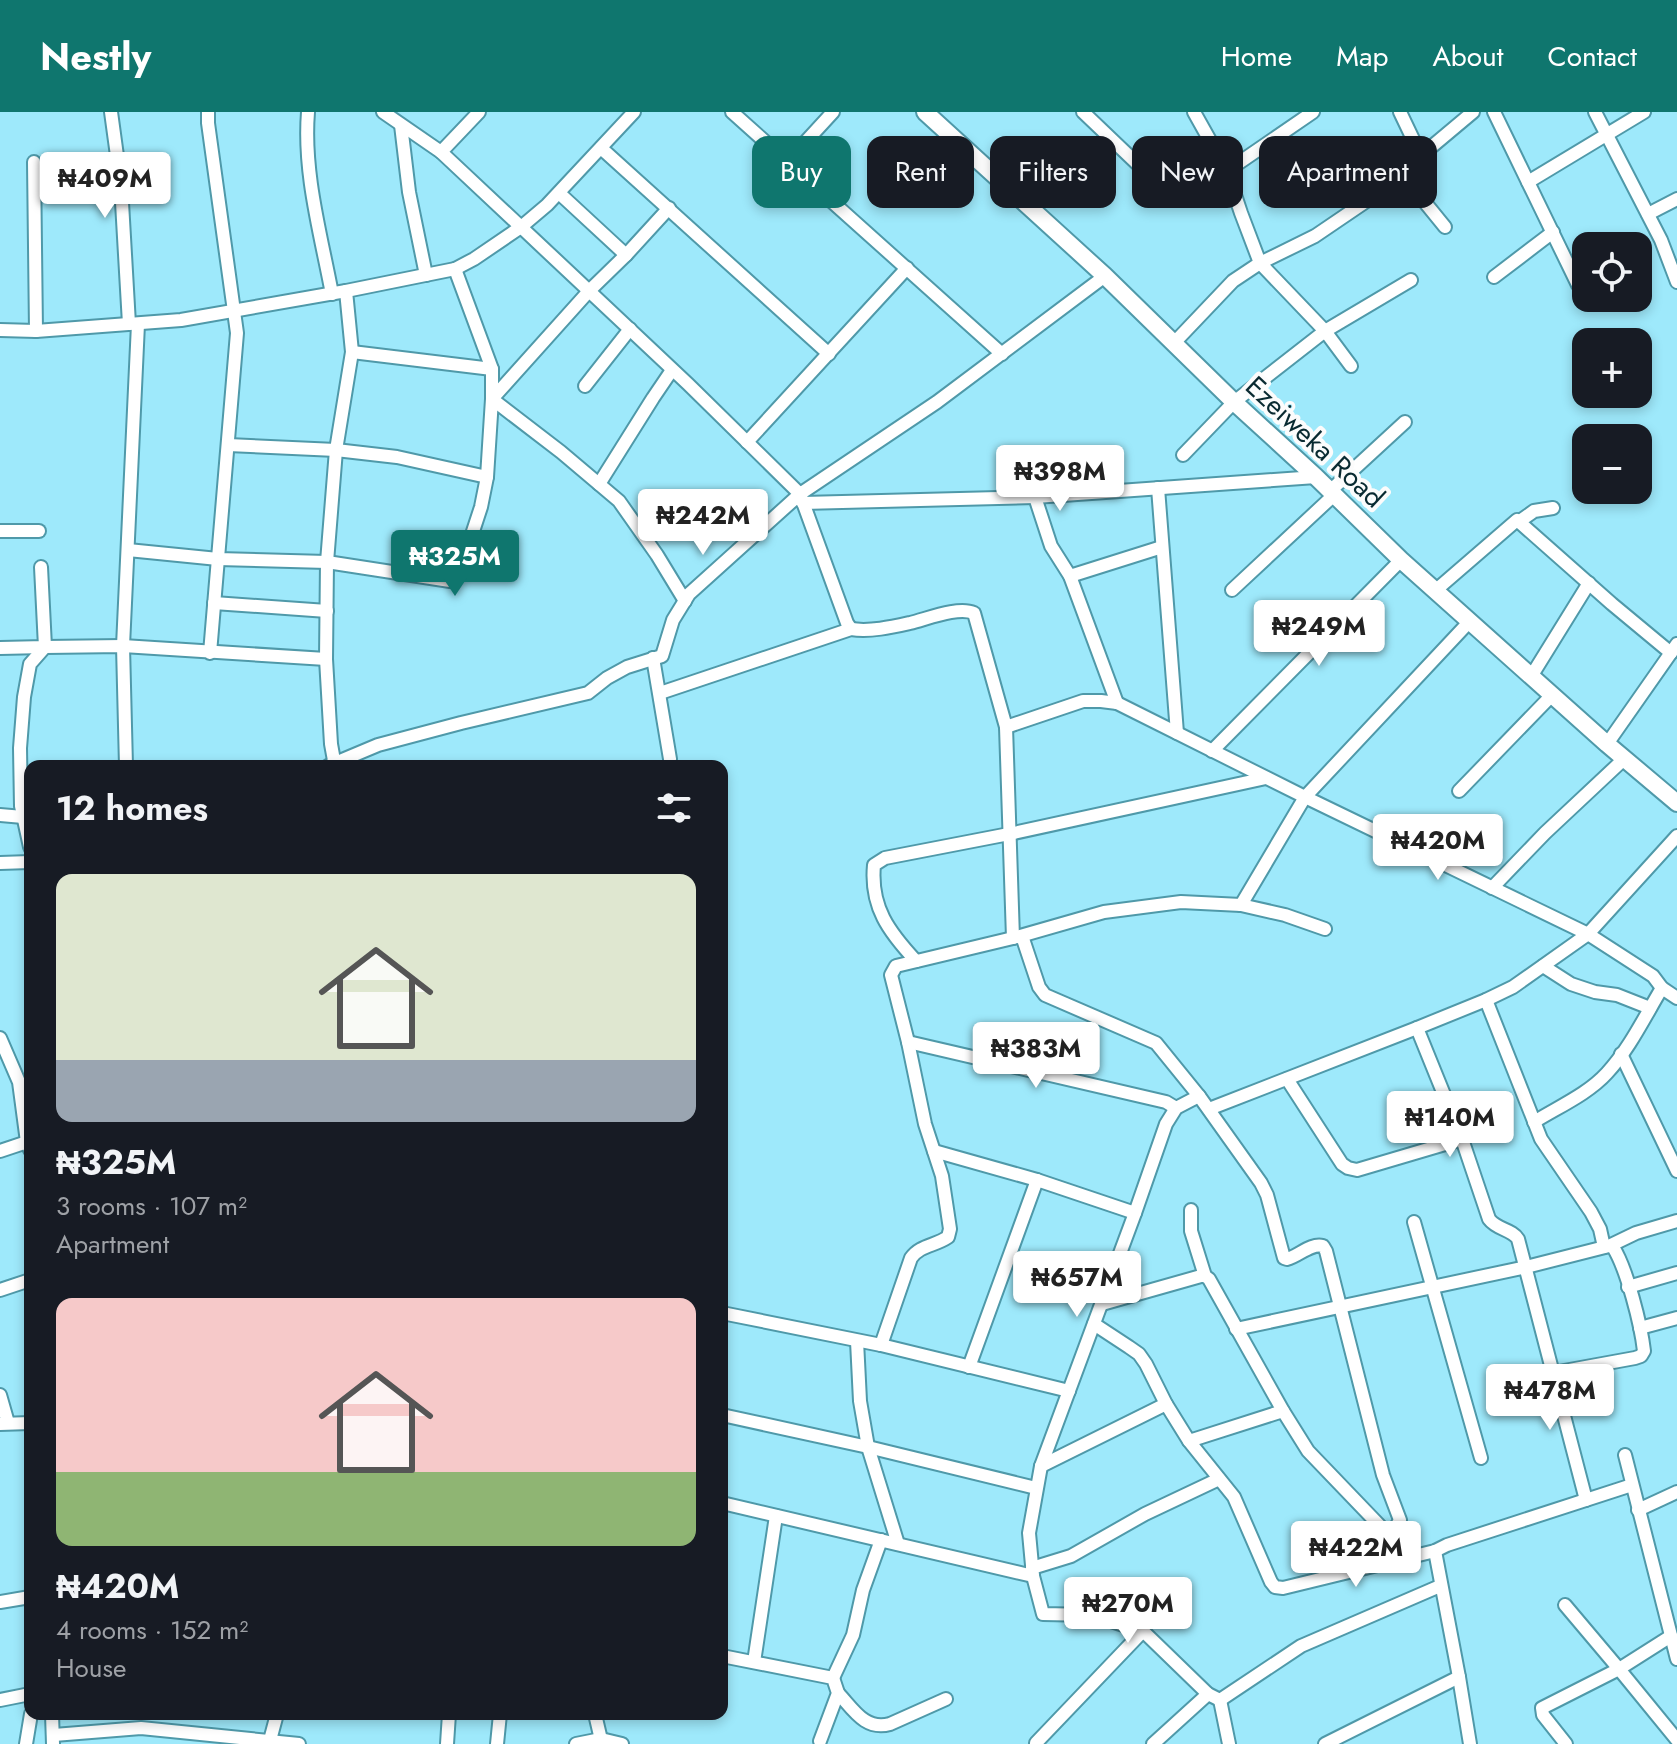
<!DOCTYPE html>
<html lang="en">
<head>
<meta charset="utf-8">
<style>
  body { margin:0; font-family:Jost,sans-serif; background:#242831; color:#f1f3f6; height:100vh; display:flex; flex-direction:column; font-size:30px; white-space:nowrap }
  * { box-sizing:border-box; margin:0 }
  p { font-size:26px; color:#9ea1a6 }
  .icon { flex:none; width:44px; height:44px; fill:none; stroke:currentColor; stroke-width:2; stroke-linecap:round; stroke-linejoin:round }
  .map { position:relative; flex:1; overflow:hidden }
  .sheet { position:absolute; left:24px; top:648px; width:704px; height:960px; display:flex; flex-direction:column; background:#171b24; border-radius:16px; box-shadow:0 4px 12px #0003 }
  .sheet>* { flex:none }
  .guide { position:absolute; left:752px; top:24px; width:760px; height:72px; display:flex; gap:16px }
  .fabs { position:absolute; left:1572px; top:120px; display:grid; gap:16px }
  .fabs a { display:grid; place-items:center; width:80px; height:80px; border-radius:16px; background:#171b24; box-shadow:0 4px 12px #0003; font-size:40px }
  .price { position:absolute; translate:-50% -68px; padding:0 18px; border-radius:8px; background:#fff; color:#222; font-size:26px; line-height:52px; filter:drop-shadow(0 2px 4px #0008) }
  .price::after { content:''; position:absolute; left:50%; top:48px; width:24px; height:18px; margin-left:-12px; background:inherit; clip-path:polygon(0 0,100% 0,50% 100%) }
  .price.current { background:#0f766e; color:#fff }
  ul { padding:0; list-style:none }
  li { display:grid; align-content:center; gap:16px; height:424px; padding:0 32px }
  li span { display:grid; place-items:center; height:248px; border-radius:16px; color:#555 }
  li>.icon { margin-inline-start:auto }
  span .icon { width:144px; height:144px; fill:#fffc; stroke-width:1 }
  li b { font-size:34px }
  h2 { display:flex; justify-content:space-between; align-items:center; height:96px; padding:0 32px; font-size:34px }
  .chip { padding:0 28px; border-radius:16px; background:#171b24; box-shadow:0 4px 12px #0003; font-size:28px; line-height:72px }
  .chip.current { background:#0f766e; color:#fff }
  header { display:flex; align-items:center; gap:48px; box-sizing:border-box; height:112px; padding:0 40px; background:#0f766e; color:#fff }
  header strong { font-size:38px }
  nav { display:flex; gap:44px; margin-inline-start:auto; font-size:28px }
  .map>svg:first-child { display:block }
</style>
</head>
<body>
<header>
<strong>Nestly</strong>
<nav><a>Home</a><a>Map</a><a>About</a><a>Contact</a></nav>
</header>
<div class="map">
<svg width="1677" height="1632" viewBox="0 0 1677 1632">
  <rect width="100%" height="100%" fill="#9ee9fb"/>
  <g fill="none" stroke-linecap="round" stroke-linejoin="round">
    <!-- minor casing -->
    <g stroke="#4f99a9" stroke-width="16">
      <g id="minor">
        <polyline points="111,0 121,73 129,212"/>
        <polyline points="208,0 208,11 237,221 210,541"/>
        <path d="M308,0C303,61 321,123 332,182"/>
        <polyline points="383,0 441,40"/>
        <polyline points="634,0 547,93 521,115 688,272 800,382 937,290 1105,164"/>
        <polyline points="732,0 1002,242"/>
        <polyline points="1083,0 1172,85"/>
        <polyline points="1400,0 1421,44"/>
        <polyline points="1494,0 1578,173"/>
        <polyline points="1595,0 1661,128 1677,170"/>
        <polyline points="401,13 409,80 426,163"/>
        <polyline points="601,36 829,242"/>
        <polyline points="788,49 833,0"/>
        <polyline points="34,50 36,219"/>
        <polyline points="1227,59 1313,0"/>
        <polyline points="1401,61 1445,115"/>
        <polyline points="1528,70 1644,0"/>
        <polyline points="559,81 626,143"/>
        <polyline points="669,96 626,143 589,179 492,287 561,340 619,389 657,443 685,489"/>
        <polyline points="1648,102 1677,87"/>
        <polyline points="1494,165 1553,120"/>
        <polyline points="0,218 36,219 181,208 346,179"/>
        <polyline points="1174,231 1233,169 1260,151 1241,101 1227,59 1194,0"/>
        <polyline points="352,240 492,257"/>
        <polyline points="1351,254 1325,219 1260,151 1315,124 1368,88 1473,0"/>
        <polyline points="585,274 630,217"/>
        <polyline points="747,330 907,156"/>
        <polyline points="228,333 336,338 397,345 487,365 492,287 492,257 455,157"/>
        <polyline points="1183,343 1234,290 1325,219 1411,168"/>
        <polyline points="599,372 653,286 672,258"/>
        <polyline points="1158,376 1177,621"/>
        <polyline points="1330,379 1405,310"/>
        <polyline points="1035,385 1051,434 1070,464 1117,591"/>
        <polyline points="803,391 1035,385 1316,365"/>
        <polyline points="1520,409 1534,399 1553,396"/>
        <polyline points="0,419 39,419"/>
        <polyline points="472,424 490,429 510,443"/>
        <polyline points="128,438 218,447 327,450 450,469 455,467 459,462 481,395 487,365"/>
        <polyline points="1070,464 1162,435"/>
        <polyline points="1232,478 1334,383"/>
        <polyline points="1436,478 1517,408 1612,492 1671,541"/>
        <polyline points="214,491 327,499"/>
        <polyline points="0,536 45,535 41,455"/>
        <polyline points="653,546 670,647"/>
        <polyline points="1532,563 1589,471"/>
        <path d="M660,581L851,517C870,520 892,515 910,511C927,507 958,494 974,501L1006,615L1013,826"/>
        <polyline points="1006,615 1083,589 1101,589 1117,591 1305,685 1588,822 1653,864 1662,876 1677,886"/>
        <polyline points="1607,632 1677,532"/>
        <polyline points="1212,639 1401,448"/>
        <polyline points="126,654 123,534 138,212"/>
        <polyline points="328,654 378,633 461,611 588,581 607,566 627,555 662,544 673,508 689,482 800,382 847,511 851,517"/>
        <polyline points="335,654 331,632 326,547 327,450 336,338 352,240 346,179 455,157 474,147 521,115 441,40 479,0"/>
        <polyline points="1459,679 1553,582"/>
        <polyline points="0,703 23,705"/>
        <polyline points="30,735 21,694 20,636 24,585 30,552 45,535 123,534 326,547"/>
        <polyline points="0,751 30,750"/>
        <polyline points="1492,776 1545,721 1625,646"/>
        <polyline points="1241,793 1305,685 1470,509"/>
        <path d="M1022,824L1039,875L1045,883L1156,931L1199,984L1261,1071L1267,1083L1284,1146L1287,1147C1299,1144 1310,1131 1323,1134L1326,1139L1383,1363L1400,1408L1389,1427"/>
        <path d="M916,849C889,820 870,795 874,753L885,746L1009,722L1266,666"/>
        <polyline points="1543,854 1571,872 1595,880 1617,883 1650,896"/>
        <polyline points="1486,888 1541,1027 1591,1100 1600,1117 1604,1135"/>
        <path d="M1417,916L1462,1027L1489,1107C1497,1118 1512,1117 1518,1127L1586,1388"/>
        <polyline points="0,926 19,970 27,1030 30,1038"/>
        <polyline points="908,930 1166,990 1176,996"/>
        <polyline points="1621,942 1677,1059"/>
        <polyline points="1287,967 1342,1052 1348,1056 1357,1058 1462,1027"/>
        <polyline points="1199,984 1176,996 1166,1012 1135,1101 1041,1354 1029,1421 1033,1464 1043,1502 1092,1503 1143,1519 1208,1582 1220,1588"/>
        <polyline points="1209,997 1417,916 1486,888 1513,875 1588,822 1677,724"/>
        <path d="M1534,1010C1558,995 1588,982 1607,961C1630,936 1645,904 1662,876"/>
        <polyline points="0,1039 30,1029"/>
        <polyline points="934,1039 1037,1068 1135,1101"/>
        <polyline points="1191,1098 1191,1119 1205,1164 1209,1167 1283,1299 1308,1339 1379,1413 1404,1448"/>
        <polyline points="1414,1110 1481,1346"/>
        <polyline points="1609,1134 1636,1121 1677,1109"/>
        <polyline points="1628,1175 1677,1161"/>
        <polyline points="0,1178 30,1168"/>
        <polyline points="1102,1192 1201,1164 1205,1164"/>
        <polyline points="722,1201 881,1233 1069,1279"/>
        <polyline points="1094,1212 1129,1235 1139,1242 1146,1252 1166,1292 1189,1329 1234,1385 1271,1470 1275,1475 1283,1476 1435,1439 1447,1433 1632,1373"/>
        <polyline points="1640,1216 1677,1206"/>
        <path d="M1236,1217L1526,1155L1609,1134L1613,1135C1627,1157 1641,1213 1644,1239L1641,1244L1635,1246L1553,1261"/>
        <polyline points="857,1229 860,1289 868,1335 898,1432"/>
        <path d="M881,1233L911,1146C920,1133 935,1134 948,1125L950,1117L942,1064L925,1012L908,930L891,863L896,854L1013,826L1104,800L1181,790L1241,793L1285,803L1325,817"/>
        <polyline points="969,1255 1037,1068"/>
        <polyline points="0,1283 8,1311"/>
        <polyline points="722,1303 868,1335 1036,1376"/>
        <polyline points="0,1312 30,1311"/>
        <polyline points="1189,1329 1283,1299"/>
        <polyline points="1625,1343 1677,1547"/>
        <polyline points="1041,1354 1166,1292"/>
        <polyline points="722,1391 1033,1464"/>
        <polyline points="1638,1398 1677,1380"/>
        <polyline points="1435,1439 1459,1565 1470,1632"/>
        <polyline points="1032,1456 1071,1444 1145,1402 1219,1367"/>
        <polyline points="0,1490 30,1485"/>
        <polyline points="1565,1493 1619,1557 1677,1628"/>
        <polyline points="722,1544 833,1566 838,1581 820,1629"/>
        <polyline points="754,1550 776,1404"/>
        <polyline points="833,1566 853,1523 863,1478 881,1428"/>
        <path d="M838,1581C853,1597 865,1619 890,1612L946,1587"/>
        <polyline points="0,1588 30,1582"/>
        <polyline points="1220,1588 1301,1534 1440,1474"/>
        <polyline points="1220,1588 1229,1632"/>
        <polyline points="52,1602 53,1632"/>
        <polyline points="595,1602 602,1632"/>
        <polyline points="54,1623 141,1616 299,1632"/>
        <polyline points="1036,1631 1143,1519"/>
        <polyline points="26,1632 31,1602"/>
        <polyline points="269,1632 277,1602"/>
        <polyline points="447,1632 449,1602"/>
        <polyline points="497,1632 500,1602"/>
        <polyline points="576,1632 601,1627 622,1632"/>
        <polyline points="1153,1632 1208,1582"/>
        <polyline points="1325,1632 1459,1565"/>
        <polyline points="1566,1632 1543,1603 1542,1596 1619,1557 1671,1524"/>
      </g>
    </g>
    <!-- major casing -->
    <g stroke="#4f99a9" stroke-width="20">
      <polyline id="major" points="925,0 1105,164 1234,290 1316,365 1401,448 1607,632 1677,691"/>
    </g>
    <!-- minor -->
    <use href="#minor" stroke="#fff" stroke-width="12"/>
    <!-- major -->
    <use href="#major" stroke="#fff" stroke-width="16"/>
  </g>
  <g text-anchor="middle" dominant-baseline="central" stroke-width="8" stroke-linejoin="round" paint-order="stroke">
    <!-- street labels -->
    <g font-size="28" fill="#092a31" stroke="#fcfcfc">
      <text transform="translate(1315 330) rotate(43)">Ezeiweka Road</text>
    </g>
  </g>
</svg>
<div class="fabs">
<a><svg class="icon" aria-label="locate" viewBox="0 0 24 24"><circle cx="12" cy="12" r="6"/><path d="M12 2v4M12 18v4M2 12h4M18 12h4"/></svg></a>
<a>+</a>
<a>−</a>
</div>
<b class="price" style="left:105px;top:108px">₦409M</b>
<b class="price" style="left:1060px;top:401px">₦398M</b>
<b class="price" style="left:703px;top:445px">₦242M</b>
<b class="price current" style="left:455px;top:486px">₦325M</b>
<b class="price" style="left:1319px;top:556px">₦249M</b>
<b class="price" style="left:1438px;top:770px">₦420M</b>
<b class="price" style="left:1036px;top:978px">₦383M</b>
<b class="price" style="left:1450px;top:1047px">₦140M</b>
<b class="price" style="left:1077px;top:1207px">₦657M</b>
<b class="price" style="left:1550px;top:1320px">₦478M</b>
<b class="price" style="left:1356px;top:1477px">₦422M</b>
<b class="price" style="left:1128px;top:1533px">₦270M</b>
<div class="guide">
<a class="chip current">Buy</a>
<a class="chip">Rent</a>
<a class="chip">Filters</a>
<a class="chip">New</a>
<a class="chip">Apartment</a>
</div>
<section class="sheet">
<h2>12 homes<svg class="icon" aria-label="filters" viewBox="0 0 24 24"><path d="M4 7h16M4 17h16"/><circle cx="9" cy="7" r="2"/><circle cx="15" cy="17" r="2"/></svg></h2>
<ul>
<li><span style="background:linear-gradient(#dfe7d0 75%,#9aa5b1 0)"><svg class="icon" aria-label="home" viewBox="0 0 24 24"><path d="M3 11l9-7 9 7M6 9v11h12V9"/></svg></span><div><b>₦325M</b><p>3 rooms · 107 m²</p><p>Apartment</p></div></li>
<li><span style="background:linear-gradient(#f6c9c9 70%,#8fb573 0)"><svg class="icon" aria-label="home" viewBox="0 0 24 24"><path d="M3 11l9-7 9 7M6 9v11h12V9"/></svg></span><div><b>₦420M</b><p>4 rooms · 152 m²</p><p>House</p></div></li>
</ul>
</section>
</div>
</body>
</html>
